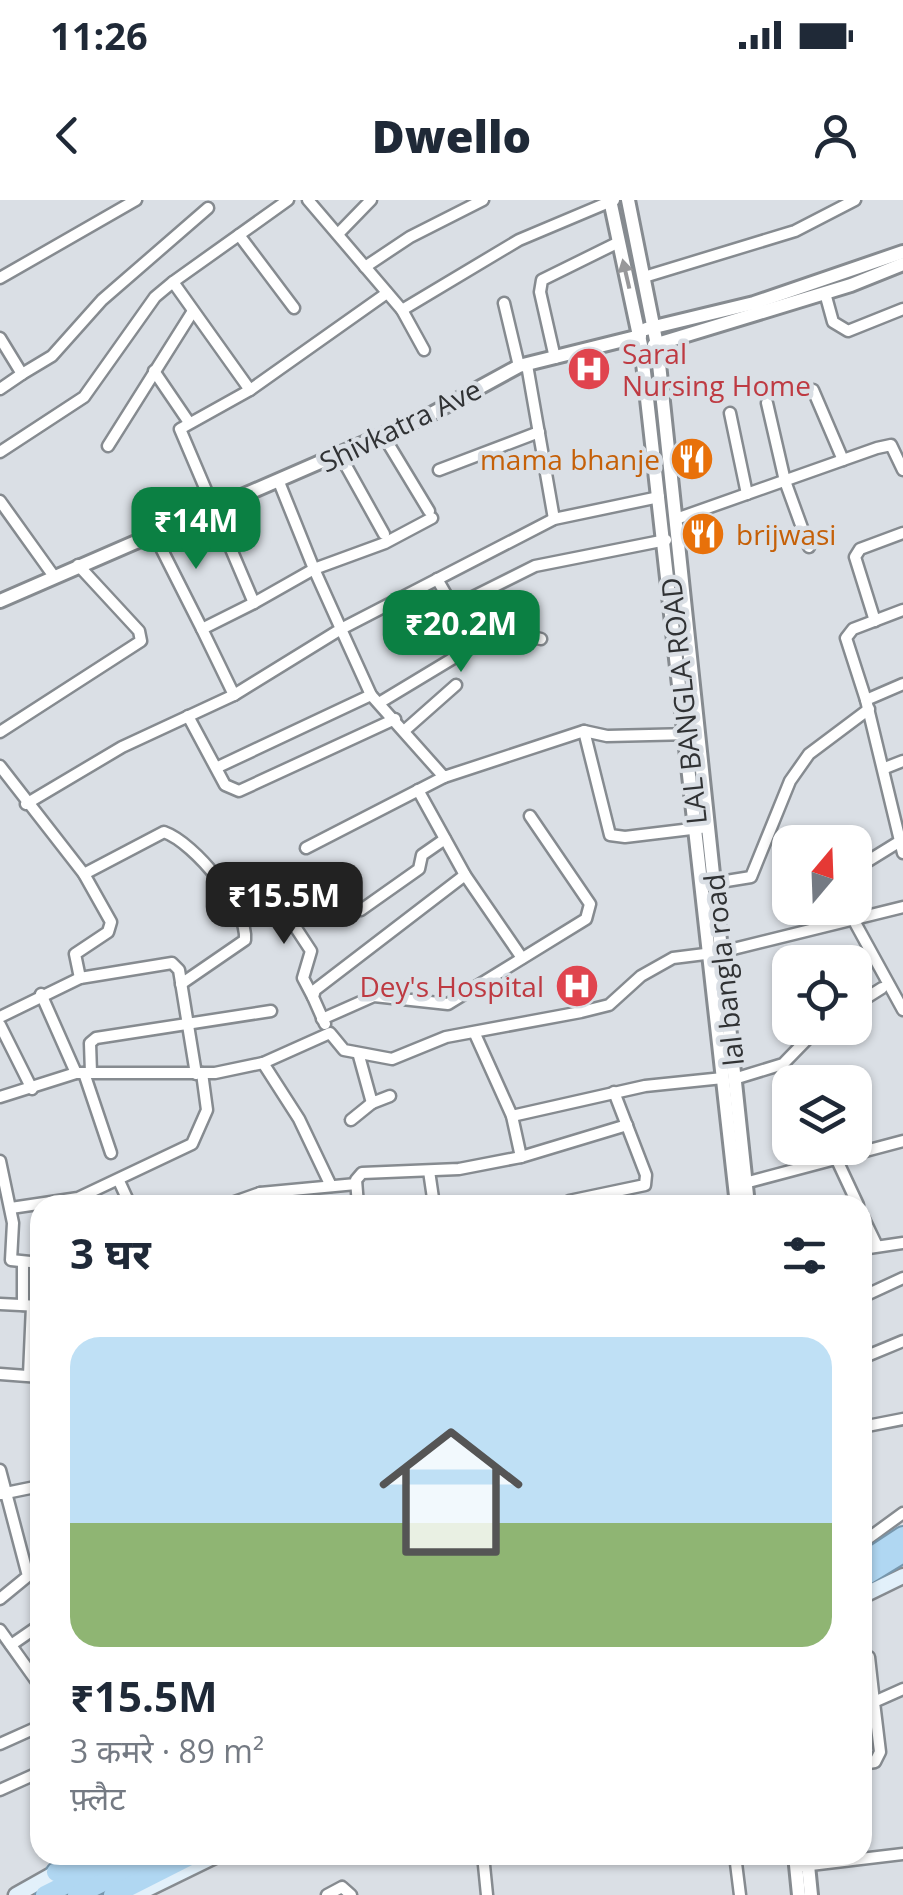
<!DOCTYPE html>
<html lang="hi">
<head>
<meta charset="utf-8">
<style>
  body { margin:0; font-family:"Open Sans","Noto Sans Devanagari",sans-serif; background:#f6f6f7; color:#1f2937; height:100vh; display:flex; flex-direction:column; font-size:38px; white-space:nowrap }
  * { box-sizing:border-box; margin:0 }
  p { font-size:32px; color:#747a83 }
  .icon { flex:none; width:55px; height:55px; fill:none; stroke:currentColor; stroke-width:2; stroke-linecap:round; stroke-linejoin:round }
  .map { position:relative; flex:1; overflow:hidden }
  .details { position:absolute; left:30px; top:995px; width:842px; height:670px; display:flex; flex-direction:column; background:#fff; border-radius:30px; box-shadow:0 2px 8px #0004 }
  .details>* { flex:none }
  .needle { width:65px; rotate:19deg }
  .tools { position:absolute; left:772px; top:625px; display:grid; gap:20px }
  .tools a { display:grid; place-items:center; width:100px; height:100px; border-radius:20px; background:#fff; box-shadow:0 2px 8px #0004; font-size:50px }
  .price { position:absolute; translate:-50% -85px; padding:0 22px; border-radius:20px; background:#0b8043; color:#fff; font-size:32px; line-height:65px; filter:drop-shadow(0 2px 5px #0008) }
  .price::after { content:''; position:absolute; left:50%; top:60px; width:30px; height:22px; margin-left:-15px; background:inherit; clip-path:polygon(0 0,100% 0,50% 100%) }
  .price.selected { background:#222; color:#fff }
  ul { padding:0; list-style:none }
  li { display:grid; align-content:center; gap:20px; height:530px; padding:0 40px }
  li span { display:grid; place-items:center; height:310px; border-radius:30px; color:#555 }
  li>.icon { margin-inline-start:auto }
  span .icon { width:180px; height:180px; fill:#fffc; stroke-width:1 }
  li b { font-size:42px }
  h2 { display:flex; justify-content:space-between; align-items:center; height:120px; padding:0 40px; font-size:42px }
  .status { display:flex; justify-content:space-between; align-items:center; height:70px; padding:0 50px; background:#fff; direction:ltr }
  .status svg { height:28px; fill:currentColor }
  header { display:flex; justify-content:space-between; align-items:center; height:130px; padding:0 40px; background:#fff; font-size:45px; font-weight:800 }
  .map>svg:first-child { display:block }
</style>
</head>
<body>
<div class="status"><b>11:26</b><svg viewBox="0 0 49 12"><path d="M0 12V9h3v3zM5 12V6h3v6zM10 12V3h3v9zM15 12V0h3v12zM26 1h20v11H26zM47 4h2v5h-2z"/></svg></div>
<header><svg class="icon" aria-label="back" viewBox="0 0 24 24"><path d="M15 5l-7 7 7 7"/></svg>Dwello<svg class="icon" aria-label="person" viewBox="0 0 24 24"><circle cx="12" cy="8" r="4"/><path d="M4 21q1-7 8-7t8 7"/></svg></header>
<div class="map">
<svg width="903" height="1695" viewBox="0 0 903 1695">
  <rect width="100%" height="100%" fill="#dadfe5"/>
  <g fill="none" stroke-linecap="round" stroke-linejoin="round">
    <!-- minor casing -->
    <g stroke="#868b90" stroke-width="15">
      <g id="minor">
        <polyline points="308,0 402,110 519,40 614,0"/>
        <polyline points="338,34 371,0"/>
        <polyline points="239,35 294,108"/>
        <polyline points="365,67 410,37 483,0"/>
        <polyline points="644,77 795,31 855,0"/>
        <polyline points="0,78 136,0"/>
        <polyline points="173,82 288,0"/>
        <polyline points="825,93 833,122 848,131 903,109"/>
        <polyline points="504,103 519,166"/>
        <polyline points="402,110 424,150"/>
        <polyline points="0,138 22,174 0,189"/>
        <polyline points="555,158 540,92 542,80 619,42"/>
        <polyline points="527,165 554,319"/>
        <polyline points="154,171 188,221"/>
        <polyline points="22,174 52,156 102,100 208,8"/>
        <polyline points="250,190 387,93"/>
        <polyline points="813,190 843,260"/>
        <polyline points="767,203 785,281 809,347"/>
        <polyline points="730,213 747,294"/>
        <polyline points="383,235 429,311"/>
        <polyline points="108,246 193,111"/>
        <polyline points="0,252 84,197 155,97 173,82 250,190 180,229 254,403 314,369 279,282"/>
        <polyline points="340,255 384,334"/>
        <polyline points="439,270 539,232"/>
        <polyline points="659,297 554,319 341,429 371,495 444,577 584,531 607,536 692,534"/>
        <polyline points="0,301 53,375"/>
        <polyline points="676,319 877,248 891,245 903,270"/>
        <polyline points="154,334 202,429"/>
        <polyline points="437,379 474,443"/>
        <polyline points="254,403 202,429 234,495 341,429 314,369 385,343 432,318"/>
        <polyline points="875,421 855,357 860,349 903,333"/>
        <polyline points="423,422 535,366 666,340"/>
        <polyline points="903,484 866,500 903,653"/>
        <polyline points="866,500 846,438 853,429 903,410"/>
        <polyline points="379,503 500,430 541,439"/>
        <polyline points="188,516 225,585 239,591 395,519"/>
        <polyline points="404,531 456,485"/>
        <polyline points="584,531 610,635 625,637 708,627"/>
        <polyline points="0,532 141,441 139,431 78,365"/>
        <polyline points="0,566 84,674 111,722 108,732 75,754 80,778"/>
        <polyline points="218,567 371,495"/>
        <polyline points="885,568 903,561"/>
        <polyline points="418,590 465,675 522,758"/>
        <polyline points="26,604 122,547 234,495"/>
        <polyline points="306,648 444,577"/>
        <polyline points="855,669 902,640"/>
        <path d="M84,674L164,632C195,643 248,708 245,740L181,784"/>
        <polyline points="310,675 346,711 361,710 419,669 422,655 445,639"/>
        <polyline points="714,683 751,677 790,581 809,554 869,509"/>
        <polyline points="233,703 267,684 311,751 303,778 313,797"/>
        <polyline points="823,708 824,726"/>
        <polyline points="853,719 903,810"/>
        <polyline points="41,794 76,873"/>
        <polyline points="855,805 882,788"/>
        <polyline points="0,817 80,778 172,763 179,770 196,874"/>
        <polyline points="322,819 374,796 448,804 586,719 590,704 530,616"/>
        <polyline points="325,824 313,797 315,790 465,675"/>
        <polyline points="0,825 32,889"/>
        <polyline points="475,834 512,916"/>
        <polyline points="359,856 372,903 390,896"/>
        <polyline points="263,863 299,919 331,986"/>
        <polyline points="84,873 111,953"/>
        <polyline points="91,873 90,843 96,838 271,811"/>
        <polyline points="734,879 783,864 818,828"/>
        <polyline points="0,897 76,873 215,873 263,863 330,833 344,850 392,859 446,837 581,812 609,805 641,776 673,758 721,752 903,707"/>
        <polyline points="351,920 372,903"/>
        <polyline points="521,957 512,916 645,886 723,878"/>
        <polyline points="836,958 858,1005"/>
        <polyline points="0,961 13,1023 11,1060 40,1063"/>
        <polyline points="429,971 434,1005"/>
        <polyline points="119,981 130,1005"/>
        <polyline points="741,984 903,941"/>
        <polyline points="260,993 356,984"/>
        <polyline points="569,1001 645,985 646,975 614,892"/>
        <polyline points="226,1005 260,993 264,1005"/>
        <polyline points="358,1005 356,980 362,973 459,969 521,957 627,925"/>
        <polyline points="11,1008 78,998 192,944 207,910 202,873"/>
        <polyline points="862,1015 877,1046"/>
        <polyline points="862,1049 903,1043"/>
        <polyline points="23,1063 23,1105"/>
        <polyline points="862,1097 903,1078"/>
        <polyline points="0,1104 40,1106"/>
        <polyline points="862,1158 903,1141"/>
        <polyline points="0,1174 40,1177"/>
        <polyline points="29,1175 32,1106"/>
        <polyline points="862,1227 903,1219"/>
        <polyline points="0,1270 28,1376 0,1399"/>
        <polyline points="1,1294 40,1286"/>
        <polyline points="862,1343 903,1313"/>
        <polyline points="0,1430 40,1486"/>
        <polyline points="11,1445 40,1425"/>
        <polyline points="869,1457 874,1502"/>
        <polyline points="0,1544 40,1526"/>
        <polyline points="862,1564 875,1562 880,1552 874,1502 903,1489"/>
        <polyline points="0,1590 40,1572"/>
        <polyline points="483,1655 487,1695"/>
        <polyline points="735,1655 740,1695"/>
        <polyline points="802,1666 903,1654"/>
        <polyline points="327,1695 342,1687 351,1695"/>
      </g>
    </g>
    <!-- tertiary casing -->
    <g stroke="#868b90" stroke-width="18">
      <g id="tertiary">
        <polyline points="610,0 641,145 737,1005"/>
        <polyline points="628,0 657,145 748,1005"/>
        <polyline points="646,129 754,103 903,52"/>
        <polyline points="654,145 851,85 903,64"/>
        <polyline points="0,401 433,213 519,166 640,136"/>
        <polyline points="795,1655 799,1695"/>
        <polyline points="807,1655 811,1695"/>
      </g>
    </g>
    <!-- secondary casing -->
    <g stroke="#868b90" stroke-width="19">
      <g id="secondary">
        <polyline points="862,1396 903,1376"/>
        <polyline points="16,1695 64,1668"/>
        <polyline points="135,1695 217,1655"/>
      </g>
    </g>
    <!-- trunk casing -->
    <g stroke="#7797ad" stroke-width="22">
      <g id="trunk">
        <polyline points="862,1363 903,1336"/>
        <polyline points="862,1378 903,1353"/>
        <polyline points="56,1672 98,1657"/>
        <polyline points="45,1695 125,1655"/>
        <polyline points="77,1695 158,1655"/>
        <polyline points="113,1695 192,1655"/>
      </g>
    </g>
    <!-- minor -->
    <use href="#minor" stroke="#fff" stroke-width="10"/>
    <!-- tertiary -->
    <use href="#tertiary" stroke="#fff" stroke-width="12"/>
    <!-- secondary -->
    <use href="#secondary" stroke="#e2f0fa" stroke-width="14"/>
    <!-- trunk -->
    <use href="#trunk" stroke="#b0d7f2" stroke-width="18"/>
  </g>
  <!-- one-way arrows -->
  <defs><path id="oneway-solid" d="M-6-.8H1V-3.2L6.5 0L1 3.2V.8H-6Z" transform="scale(2.5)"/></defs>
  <use fill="#98989a" href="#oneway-solid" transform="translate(626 74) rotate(-103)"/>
  <!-- icons -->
  <defs>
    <g id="hospital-disc" transform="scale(2.25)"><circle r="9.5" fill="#e0444e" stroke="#dadfe5"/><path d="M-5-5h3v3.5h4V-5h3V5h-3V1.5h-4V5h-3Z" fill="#fff"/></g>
    <g id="restaurant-disc" transform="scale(2.25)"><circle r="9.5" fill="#e8710a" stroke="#dadfe5"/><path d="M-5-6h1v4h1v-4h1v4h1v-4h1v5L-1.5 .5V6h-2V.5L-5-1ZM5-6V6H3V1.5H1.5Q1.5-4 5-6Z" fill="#fff"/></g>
  </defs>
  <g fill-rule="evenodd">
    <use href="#hospital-disc" x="589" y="169"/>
    <use href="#restaurant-disc" x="692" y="259"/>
    <use href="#restaurant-disc" x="703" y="334"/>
    <use href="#hospital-disc" x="577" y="786"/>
  </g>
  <g text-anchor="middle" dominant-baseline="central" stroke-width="9" stroke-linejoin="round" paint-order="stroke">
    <!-- health labels -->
    <g font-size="28" fill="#be3a42" stroke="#dadfe5" text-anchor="start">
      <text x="622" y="153">Saral<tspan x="622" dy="32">Nursing Home</tspan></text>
      <text x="544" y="786" text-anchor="end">Dey's Hospital</text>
    </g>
    <!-- street labels -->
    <g font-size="28" fill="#303234" stroke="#dadfe5">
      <text transform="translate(400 225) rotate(-26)">Shivkatra Ave</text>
      <text transform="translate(683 501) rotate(-96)">LAL BANGLA ROAD</text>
      <text transform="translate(723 770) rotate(-96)">lal bangla road</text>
    </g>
    <!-- food labels -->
    <g font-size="28" fill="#c56008" stroke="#dadfe5" text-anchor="end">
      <text x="660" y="259">mama bhanje</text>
      <text x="736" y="334" text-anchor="start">brijwasi</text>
    </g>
  </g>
</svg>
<div class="tools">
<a><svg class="needle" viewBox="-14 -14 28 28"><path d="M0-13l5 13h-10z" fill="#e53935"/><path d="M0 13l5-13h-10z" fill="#747a83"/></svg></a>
<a><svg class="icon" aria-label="locate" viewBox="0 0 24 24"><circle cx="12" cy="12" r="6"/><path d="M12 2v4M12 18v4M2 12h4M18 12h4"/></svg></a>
<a><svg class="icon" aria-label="layers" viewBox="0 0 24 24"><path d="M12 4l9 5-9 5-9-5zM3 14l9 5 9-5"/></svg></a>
</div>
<b class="price" style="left:196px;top:372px">₹14M</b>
<b class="price" style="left:461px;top:475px">₹20.2M</b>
<b class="price selected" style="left:284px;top:747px">₹15.5M</b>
<section class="details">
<h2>3 घर<svg class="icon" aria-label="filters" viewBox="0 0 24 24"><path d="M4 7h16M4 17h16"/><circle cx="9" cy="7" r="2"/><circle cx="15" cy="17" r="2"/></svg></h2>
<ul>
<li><span style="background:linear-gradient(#bfe0f5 60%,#8fb573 0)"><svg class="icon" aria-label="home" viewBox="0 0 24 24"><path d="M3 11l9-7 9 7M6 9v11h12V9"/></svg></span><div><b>₹15.5M</b><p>3 कमरे · 89 m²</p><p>फ़्लैट</p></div></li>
</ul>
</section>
</div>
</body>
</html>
